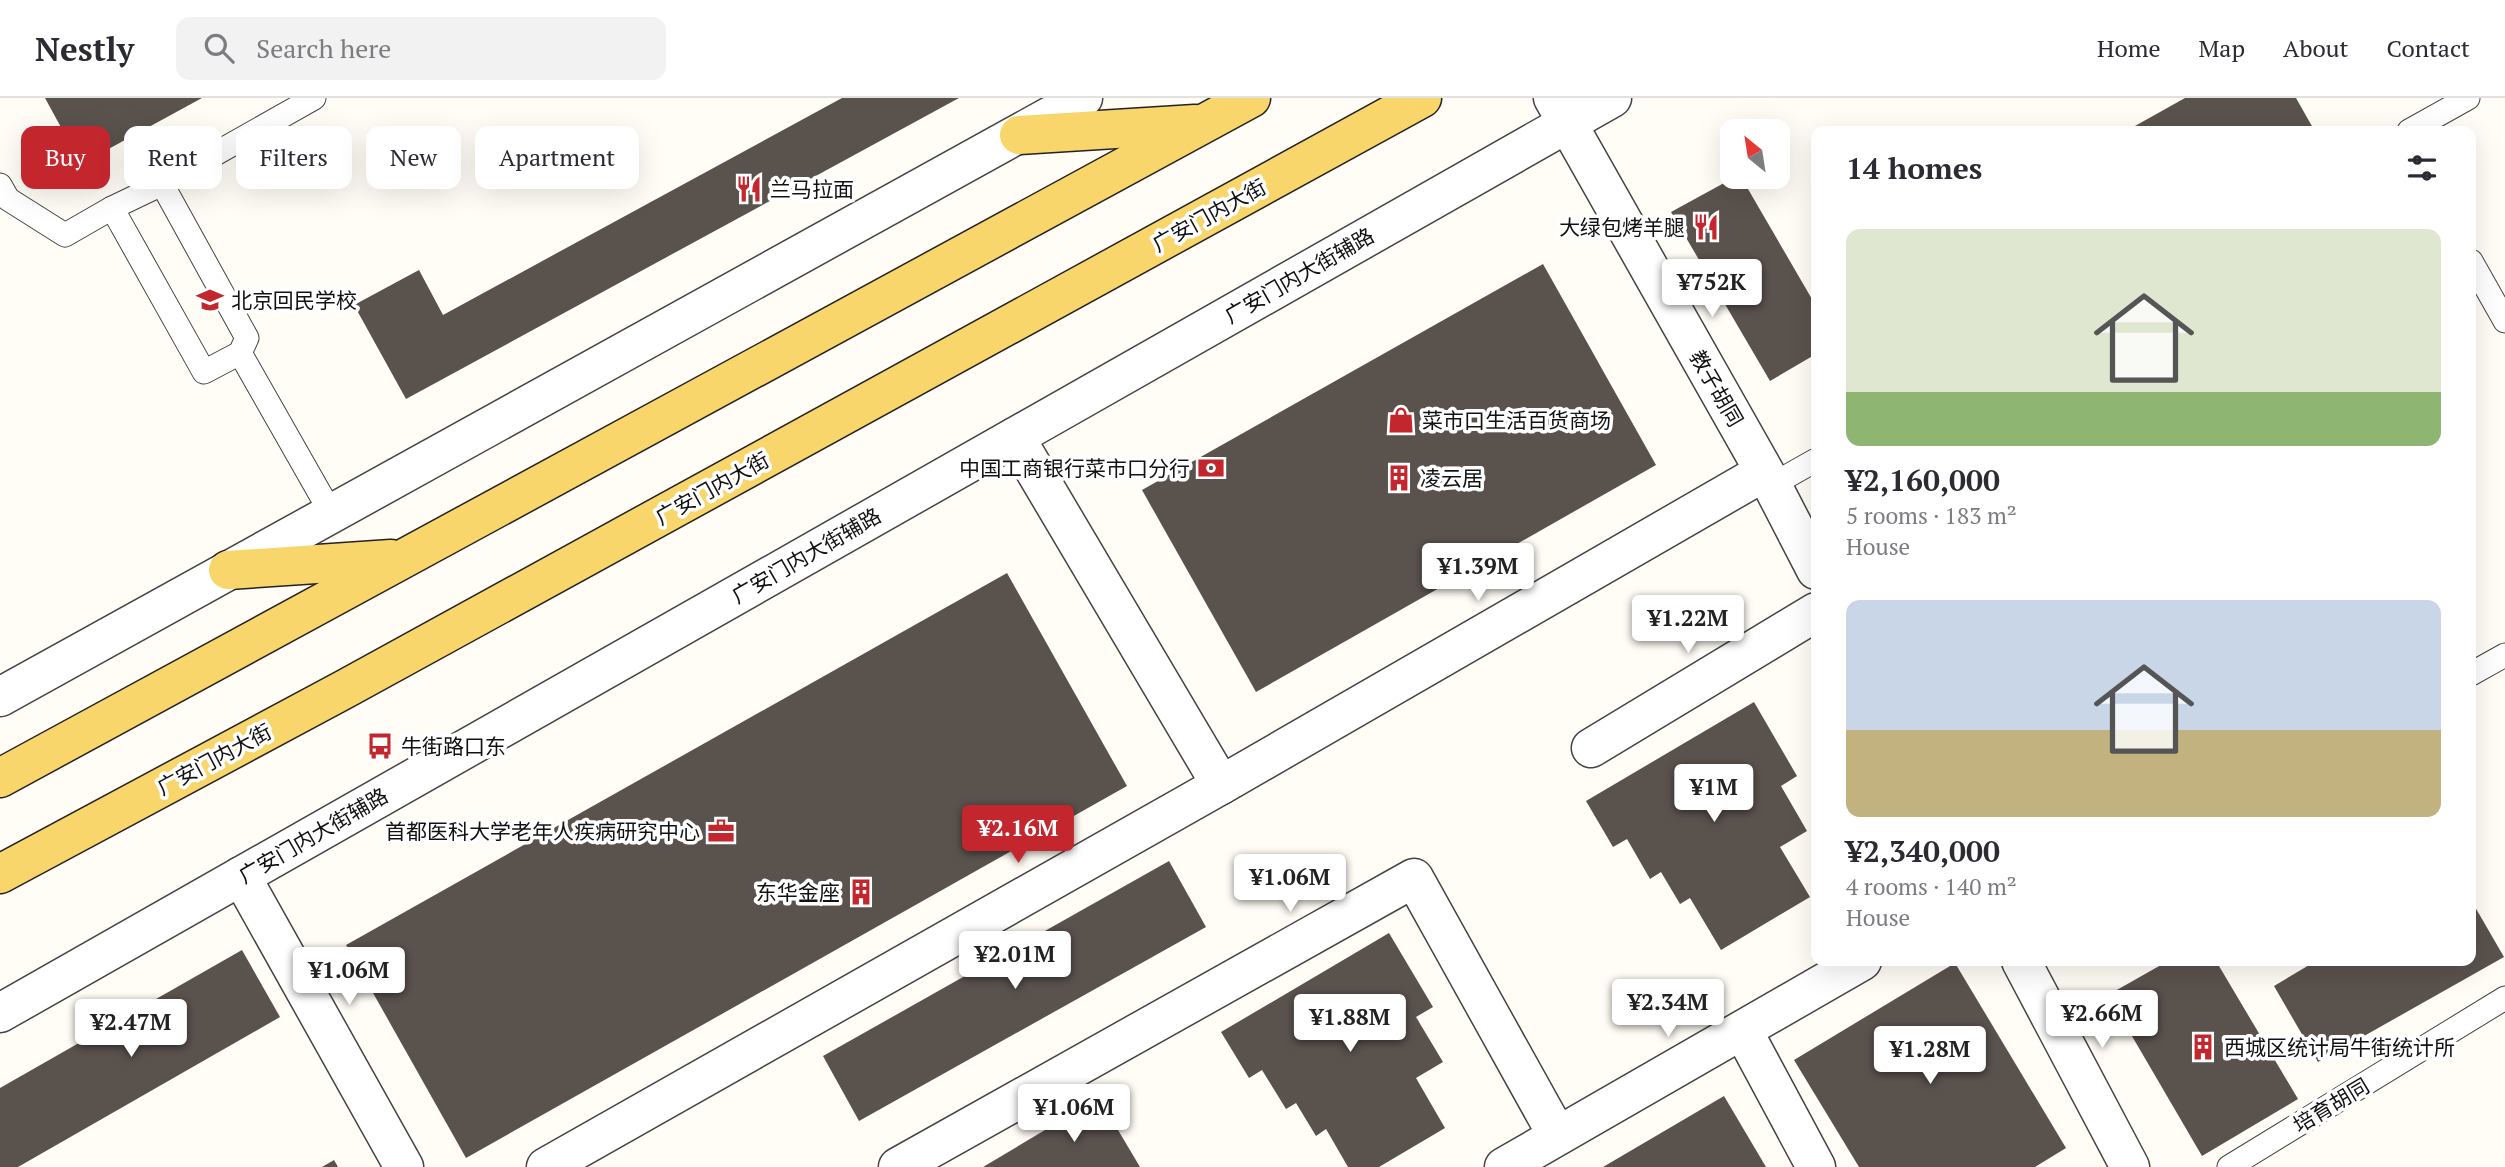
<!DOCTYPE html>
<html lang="en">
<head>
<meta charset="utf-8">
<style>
  body { margin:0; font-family:"PT Serif","Noto Sans SC",serif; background:#f2f2f3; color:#2b2b33; height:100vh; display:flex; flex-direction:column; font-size:26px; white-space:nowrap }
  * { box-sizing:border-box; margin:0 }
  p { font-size:23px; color:#7c7c81 }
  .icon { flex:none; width:38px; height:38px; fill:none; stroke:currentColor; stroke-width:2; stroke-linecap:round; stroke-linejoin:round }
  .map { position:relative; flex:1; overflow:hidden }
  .panel { position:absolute; left:1811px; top:28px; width:665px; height:840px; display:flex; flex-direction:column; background:#fff; border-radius:14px; box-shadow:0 7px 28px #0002 }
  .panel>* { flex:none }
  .banner { position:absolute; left:21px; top:28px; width:665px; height:63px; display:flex; gap:14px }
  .needle { width:46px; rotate:330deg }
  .fabs { position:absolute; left:1720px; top:21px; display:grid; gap:14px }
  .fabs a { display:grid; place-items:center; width:70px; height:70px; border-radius:14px; background:#fff; box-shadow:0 7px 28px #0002; font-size:35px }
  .price { position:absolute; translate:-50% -60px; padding:0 16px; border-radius:7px; background:#fff; color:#222; font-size:23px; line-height:46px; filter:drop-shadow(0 2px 4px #0008) }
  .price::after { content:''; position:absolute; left:50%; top:42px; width:21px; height:16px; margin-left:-10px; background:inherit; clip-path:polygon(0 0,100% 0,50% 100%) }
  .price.active { background:#c4262e; color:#fff }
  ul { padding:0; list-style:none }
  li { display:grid; align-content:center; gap:14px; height:371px; padding:0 35px }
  li span { display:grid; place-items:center; height:217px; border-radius:14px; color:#555 }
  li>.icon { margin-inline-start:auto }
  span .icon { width:126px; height:126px; fill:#fffc; stroke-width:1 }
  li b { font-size:30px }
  h2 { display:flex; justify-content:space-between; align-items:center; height:84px; padding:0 35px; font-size:30px }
  .chip { padding:0 24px; border-radius:14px; background:#fff; box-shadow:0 7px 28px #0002; font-size:24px; line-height:63px }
  .chip.active { background:#c4262e; color:#fff }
  header { display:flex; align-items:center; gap:42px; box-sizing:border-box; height:98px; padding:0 35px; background:#fff; border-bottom:2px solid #e1e1e2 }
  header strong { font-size:33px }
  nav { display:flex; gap:38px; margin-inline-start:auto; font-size:24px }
  .search { width:490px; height:63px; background:#f2f2f3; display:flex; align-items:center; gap:18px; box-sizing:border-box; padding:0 24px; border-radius:14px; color:#7c7c81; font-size:26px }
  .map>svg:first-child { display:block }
</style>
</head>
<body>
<header>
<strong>Nestly</strong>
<div class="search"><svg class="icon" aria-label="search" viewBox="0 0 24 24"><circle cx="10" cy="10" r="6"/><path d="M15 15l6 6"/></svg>Search here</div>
<nav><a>Home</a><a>Map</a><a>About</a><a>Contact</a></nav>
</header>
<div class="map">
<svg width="2505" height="1069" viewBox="0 0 2505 1069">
  <rect width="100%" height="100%" fill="#fffdf5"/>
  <!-- building -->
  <g fill="#5a524d">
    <polygon points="45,0 202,0 81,66"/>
    <polygon points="842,0 959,0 406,301 354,207 419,172 443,217"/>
    <polygon points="2185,0 2296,0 2313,30 2307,33 2126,33"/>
    <polygon points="1735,79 1741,79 1816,208 1816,256 1770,283 1671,114"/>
    <polygon points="1543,166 1656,367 1256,594 1142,392"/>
    <polygon points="1007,475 1127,688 466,1060 346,847"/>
    <polygon points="1754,604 1797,678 1781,688 1807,733 1780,749 1810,799 1721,852 1690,800 1680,806 1661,774 1650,781 1627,741 1613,749 1586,703"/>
    <polygon points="1169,763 1206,829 859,1023 823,958"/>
    <polygon points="2471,802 2504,859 2318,964 2274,888 2316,863 2471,863"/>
    <polygon points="1389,835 1433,909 1416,919 1443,964 1416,980 1445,1030 1379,1069 1348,1069 1326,1031 1316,1038 1296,1005 1286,1011 1262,972 1249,980 1221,934"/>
    <polygon points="242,852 280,919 18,1069 0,1069 0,990"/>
    <polygon points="2168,863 2216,863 2298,1001 2202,1058 2108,897"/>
    <polygon points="1955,865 2066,1050 2035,1069 1859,1069 1794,962"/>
    <polygon points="1724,998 1766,1069 1603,1069"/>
    <polygon points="1099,1000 1140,1069 983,1069"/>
    <polygon points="334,1062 338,1069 322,1069"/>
  </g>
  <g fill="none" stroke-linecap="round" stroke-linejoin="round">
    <!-- service casing -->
    <g stroke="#444" stroke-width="25">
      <g id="service">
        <polyline points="2409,33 2468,0"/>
        <polygon points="162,86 247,240 240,255 204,274 112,110"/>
        <polyline points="162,86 314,0"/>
        <polyline points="0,87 8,101 65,137 112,110"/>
        <polyline points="2471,163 2505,223"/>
        <polyline points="240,255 331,415"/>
        <polyline points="1772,387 1816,362"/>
        <polyline points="2471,576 2505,557"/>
        <polyline points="2229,1069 2505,900"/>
      </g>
    </g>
    <!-- minor casing -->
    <g stroke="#444" stroke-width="41">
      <g id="minor">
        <polyline points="1591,650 1816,514"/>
        <polyline points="1221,687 1764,374"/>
        <polyline points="241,778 404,1069"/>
        <polyline points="1743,933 1816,1069"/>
        <polyline points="546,1069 1221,687 1015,339"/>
        <polyline points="898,1069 1414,780 1557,1037"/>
        <polyline points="1504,1069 1862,863"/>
      </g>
    </g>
    <!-- tertiary casing -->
    <g stroke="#444" stroke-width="41">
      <g id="tertiary">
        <polyline points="1553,0 1772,387 1816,472"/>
        <polyline points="0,599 1083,0"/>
        <polyline points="2021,863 2130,1069"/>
        <polyline points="0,915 1612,0"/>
      </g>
    </g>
    <!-- primary casing -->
    <g stroke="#222" stroke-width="41">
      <g id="primary">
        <polyline points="1019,37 1195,26"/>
        <polyline points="228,472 391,461"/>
        <polyline points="0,680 1251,0"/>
        <polyline points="0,776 345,591 1422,0"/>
      </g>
    </g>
    <!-- service -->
    <use href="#service" stroke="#fff" stroke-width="23"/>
    <!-- minor -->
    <use href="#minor" stroke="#fff" stroke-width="38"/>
    <!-- tertiary -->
    <use href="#tertiary" stroke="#fff" stroke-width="38"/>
    <!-- primary -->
    <use href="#primary" stroke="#f9d66b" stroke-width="38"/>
  </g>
  <!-- icons -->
  <defs>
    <g id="restaurant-bare" transform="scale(2.1)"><path d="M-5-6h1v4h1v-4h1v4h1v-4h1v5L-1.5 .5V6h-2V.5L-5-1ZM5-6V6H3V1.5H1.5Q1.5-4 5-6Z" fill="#c4262e" stroke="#fff" stroke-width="2.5" paint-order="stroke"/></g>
    <g id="school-bare" transform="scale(2.1)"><path d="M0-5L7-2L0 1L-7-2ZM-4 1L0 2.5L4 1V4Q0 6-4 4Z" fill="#c4262e" stroke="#fff" stroke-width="2.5" paint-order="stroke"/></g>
    <g id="shop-bare" transform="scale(2.1)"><path d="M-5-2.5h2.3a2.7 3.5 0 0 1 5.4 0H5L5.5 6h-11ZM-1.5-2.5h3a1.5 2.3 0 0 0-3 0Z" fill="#c4262e" stroke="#fff" stroke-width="2.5" paint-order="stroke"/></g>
    <g id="bank-bare" transform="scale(2.1)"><path d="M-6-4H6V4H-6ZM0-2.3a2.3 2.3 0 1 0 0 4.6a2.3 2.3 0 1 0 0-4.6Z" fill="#c4262e" stroke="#fff" stroke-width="2.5" paint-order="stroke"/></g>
    <g id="building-bare" transform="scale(2.1)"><path d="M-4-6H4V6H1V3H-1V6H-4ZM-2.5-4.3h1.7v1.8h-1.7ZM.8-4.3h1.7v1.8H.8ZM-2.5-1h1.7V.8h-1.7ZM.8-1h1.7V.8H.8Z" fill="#c4262e" stroke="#fff" stroke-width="2.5" paint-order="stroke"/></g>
    <g id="bus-bare" transform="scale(2.1)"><path d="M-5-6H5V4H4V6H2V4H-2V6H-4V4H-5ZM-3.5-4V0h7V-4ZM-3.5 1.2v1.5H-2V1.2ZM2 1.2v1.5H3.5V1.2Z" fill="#c4262e" stroke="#fff" stroke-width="2.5" paint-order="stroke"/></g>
    <g id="office-bare" transform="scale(2.1)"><path d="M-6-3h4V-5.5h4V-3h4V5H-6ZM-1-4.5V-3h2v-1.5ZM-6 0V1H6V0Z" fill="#c4262e" stroke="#fff" stroke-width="2.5" paint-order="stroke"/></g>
  </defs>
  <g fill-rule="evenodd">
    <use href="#restaurant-bare" x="749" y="91"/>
    <use href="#restaurant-bare" x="1706" y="129"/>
    <use href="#school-bare" x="210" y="202"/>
    <use href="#shop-bare" x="1401" y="322"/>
    <use href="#bank-bare" x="1211" y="370"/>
    <use href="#building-bare" x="1399" y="380"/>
    <use href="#bus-bare" x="380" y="648"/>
    <use href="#office-bare" x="721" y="733"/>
    <use href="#building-bare" x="861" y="794"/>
    <use href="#building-bare" x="2203" y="949"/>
  </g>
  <g text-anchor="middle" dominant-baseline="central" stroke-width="7" stroke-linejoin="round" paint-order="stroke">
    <!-- poi labels -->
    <g font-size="21" fill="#111" stroke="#fff" text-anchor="start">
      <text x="770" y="91">兰马拉面</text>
      <text x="1685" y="129" text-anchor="end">大绿包烤羊腿</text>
      <text x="231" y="202">北京回民学校</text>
      <text x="1422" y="322">菜市口生活百货商场</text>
      <text x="1190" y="370" text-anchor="end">中国工商银行菜市口分行</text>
      <text x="1420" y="380">凌云居</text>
      <text x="401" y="648">牛街路口东</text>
      <text x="700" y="733" text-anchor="end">首都医科大学老年人疾病研究中心</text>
      <text x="840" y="794" text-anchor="end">东华金座</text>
      <text x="2224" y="949">西城区统计局牛街统计所</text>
    </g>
    <!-- street labels -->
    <g font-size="21" fill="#111" stroke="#fff">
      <text transform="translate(1209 117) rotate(-29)">广安门内大街</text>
      <text transform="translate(1299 177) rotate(-30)">广安门内大街辅路</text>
      <text transform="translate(1717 290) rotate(60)">教子胡同</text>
      <text transform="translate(712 390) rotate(-29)">广安门内大街</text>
      <text transform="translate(806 457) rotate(-30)">广安门内大街辅路</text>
      <text transform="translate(214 661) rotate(-28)">广安门内大街</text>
      <text transform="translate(313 737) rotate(-30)">广安门内大街辅路</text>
      <text transform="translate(2331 1007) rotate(-31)">培育胡同</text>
    </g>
  </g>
</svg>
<div class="fabs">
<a><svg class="needle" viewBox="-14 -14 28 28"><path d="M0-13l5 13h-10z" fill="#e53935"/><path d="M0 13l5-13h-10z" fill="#7c7c81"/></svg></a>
</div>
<b class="price" style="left:1712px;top:221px">¥752K</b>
<b class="price" style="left:1478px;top:505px">¥1.39M</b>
<b class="price" style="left:1688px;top:557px">¥1.22M</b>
<b class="price" style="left:1714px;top:726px">¥1M</b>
<b class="price active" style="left:1018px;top:767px">¥2.16M</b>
<b class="price" style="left:1290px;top:816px">¥1.06M</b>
<b class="price" style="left:1015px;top:893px">¥2.01M</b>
<b class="price" style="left:349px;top:909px">¥1.06M</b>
<b class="price" style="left:1668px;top:941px">¥2.34M</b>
<b class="price" style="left:2102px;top:952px">¥2.66M</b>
<b class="price" style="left:1350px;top:956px">¥1.88M</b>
<b class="price" style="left:131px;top:961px">¥2.47M</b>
<b class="price" style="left:1930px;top:988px">¥1.28M</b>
<b class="price" style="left:1074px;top:1046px">¥1.06M</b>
<div class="banner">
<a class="chip active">Buy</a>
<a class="chip">Rent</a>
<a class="chip">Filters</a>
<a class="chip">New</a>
<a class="chip">Apartment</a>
</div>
<section class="panel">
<h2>14 homes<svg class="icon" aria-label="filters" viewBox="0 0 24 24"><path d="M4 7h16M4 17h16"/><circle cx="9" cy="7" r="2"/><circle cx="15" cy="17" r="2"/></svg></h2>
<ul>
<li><span style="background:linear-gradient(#dfe7d0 75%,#8fb573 0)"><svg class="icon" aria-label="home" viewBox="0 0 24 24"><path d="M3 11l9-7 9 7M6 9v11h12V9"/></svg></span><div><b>¥2,160,000</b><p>5 rooms · 183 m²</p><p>House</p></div></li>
<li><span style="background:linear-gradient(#c9d6e8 60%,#c2b280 0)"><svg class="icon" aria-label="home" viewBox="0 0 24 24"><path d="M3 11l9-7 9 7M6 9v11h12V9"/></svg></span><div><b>¥2,340,000</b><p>4 rooms · 140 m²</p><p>House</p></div></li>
</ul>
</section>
</div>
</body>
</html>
